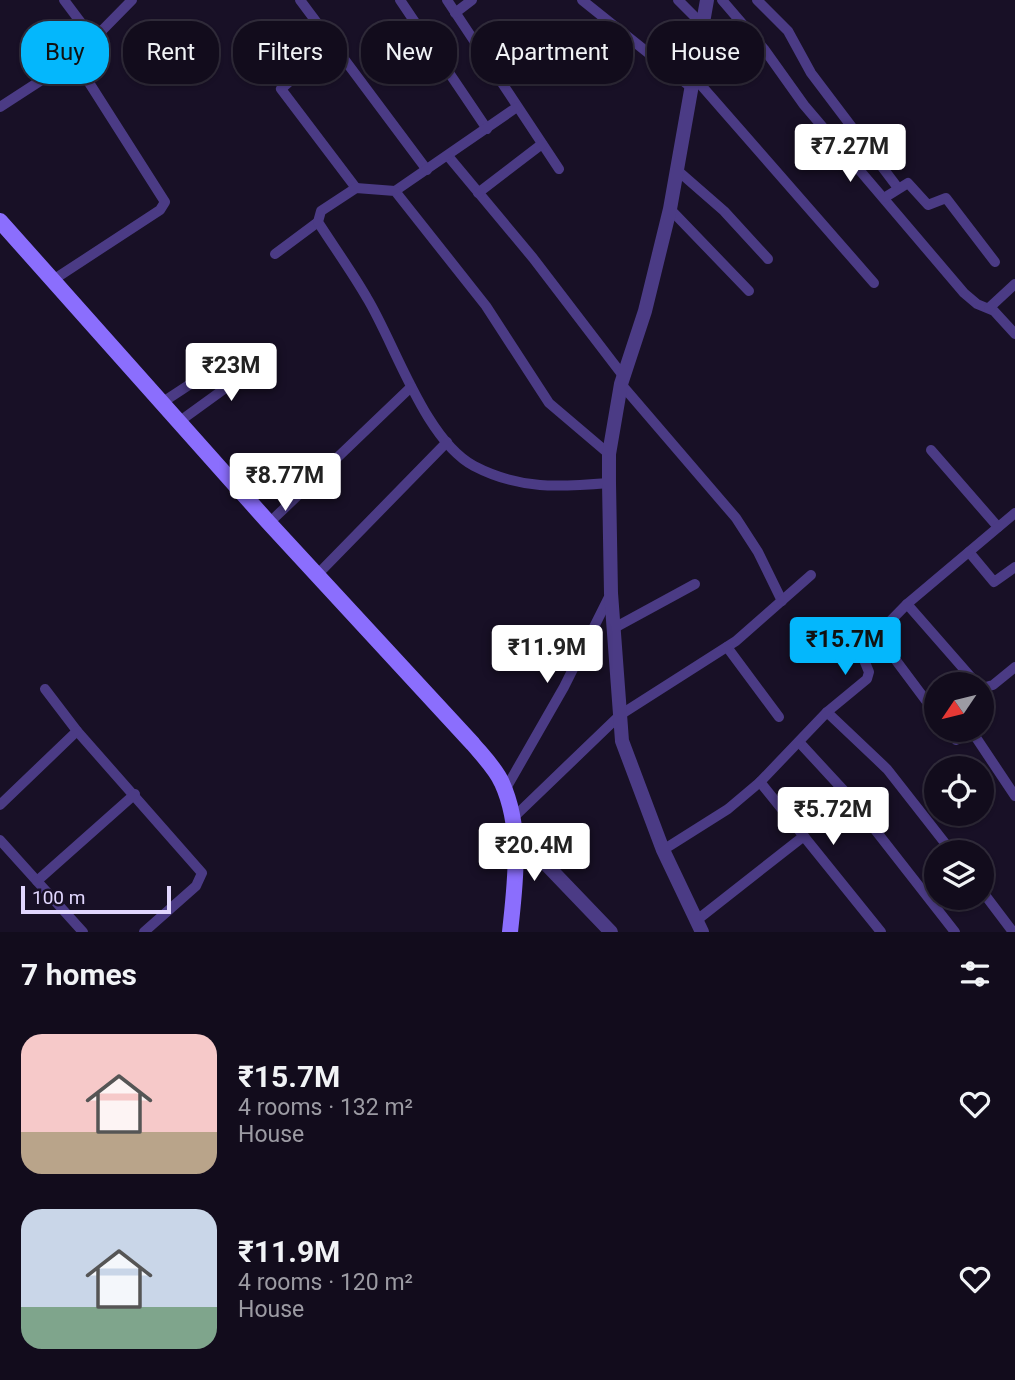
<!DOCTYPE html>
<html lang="en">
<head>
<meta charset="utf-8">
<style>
  body { margin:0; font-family:Roboto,sans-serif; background:#1f1a29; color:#f1f3f6; height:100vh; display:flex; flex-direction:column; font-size:26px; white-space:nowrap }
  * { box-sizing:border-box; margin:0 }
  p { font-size:23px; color:#9c9ba3 }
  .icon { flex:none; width:38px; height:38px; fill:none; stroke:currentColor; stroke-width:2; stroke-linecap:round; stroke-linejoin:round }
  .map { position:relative; height:932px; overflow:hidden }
  .sheet { display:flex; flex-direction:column; background:#120c1c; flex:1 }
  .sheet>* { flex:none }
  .top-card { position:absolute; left:21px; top:21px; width:973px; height:63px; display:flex; gap:14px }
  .needle { width:46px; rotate:235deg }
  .fabs { position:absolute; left:924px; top:672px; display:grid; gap:14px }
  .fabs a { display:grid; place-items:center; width:70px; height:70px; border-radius:50%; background:#120c1c; box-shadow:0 2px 5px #0004,0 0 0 2px #312c3b; font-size:35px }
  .scale { position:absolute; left:21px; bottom:18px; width:150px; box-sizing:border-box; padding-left:7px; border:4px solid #e1d6fe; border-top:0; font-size:19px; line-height:24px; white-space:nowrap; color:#e1d6fe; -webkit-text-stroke:5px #181026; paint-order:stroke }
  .price { position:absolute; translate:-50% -60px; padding:0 16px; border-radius:7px; background:#fff; color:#222; font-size:23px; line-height:46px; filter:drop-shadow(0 2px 4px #0008) }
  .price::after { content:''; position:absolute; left:50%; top:42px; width:21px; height:16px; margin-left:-10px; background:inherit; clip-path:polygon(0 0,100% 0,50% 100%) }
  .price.selected { background:#04b7fc; color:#111 }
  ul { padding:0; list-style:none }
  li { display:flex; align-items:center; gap:21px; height:175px; padding:0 21px }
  li span { display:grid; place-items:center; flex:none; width:196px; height:140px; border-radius:21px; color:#555 }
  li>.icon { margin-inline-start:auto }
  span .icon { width:84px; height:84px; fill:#fffc; stroke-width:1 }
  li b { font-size:30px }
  h2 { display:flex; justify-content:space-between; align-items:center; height:84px; padding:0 21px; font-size:30px }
  .chip { padding:0 24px; border-radius:28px; background:#120c1c; box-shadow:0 2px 5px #0004,0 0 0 2px #312c3b; font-size:24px; line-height:63px }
  .chip.selected { background:#04b7fc; color:#111 }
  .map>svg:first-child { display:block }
</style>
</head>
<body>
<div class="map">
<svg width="1015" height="932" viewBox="0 0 1015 932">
  <rect width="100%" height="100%" fill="#181026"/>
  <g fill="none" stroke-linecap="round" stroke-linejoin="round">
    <!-- minor -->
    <g stroke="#4b3b85" stroke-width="10">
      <polyline points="64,0 94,40"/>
      <polyline points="300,0 427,170"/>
      <polyline points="400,0 487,129"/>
      <polyline points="447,0 559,169"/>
      <polyline points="582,0 692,88"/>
      <polyline points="678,0 701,23"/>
      <polyline points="722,0 764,49 804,105 964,293 977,304 994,311 1015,334"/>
      <polyline points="757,0 788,31 811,73 898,188"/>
      <polyline points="455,13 472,0"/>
      <polyline points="331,45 281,89 356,188"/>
      <polyline points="693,76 874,283"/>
      <polyline points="0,107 74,59 132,0"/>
      <polyline points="448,156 533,258 624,377"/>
      <polyline points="677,170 724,211 768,259"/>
      <polyline points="395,191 517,107"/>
      <polyline points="478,193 542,144"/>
      <polyline points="884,198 908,183 928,205 946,198 995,262"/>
      <polyline points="670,209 749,291"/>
      <polyline points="275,254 318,222"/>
      <polyline points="53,280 160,210 165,202 74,59"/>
      <polyline points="989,308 1015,284"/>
      <polyline points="621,384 736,518 758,552 782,601"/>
      <polyline points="163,402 242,350"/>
      <polyline points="180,421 264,360"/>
      <polyline points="931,450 998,527"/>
      <path d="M609,483C559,487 520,490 474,466C425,440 395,344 367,298C352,272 334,247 318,222L321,211L356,188L395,191L486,306L549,403L609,454"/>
      <polyline points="269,523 411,387"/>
      <polyline points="969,552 994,582 1015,567"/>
      <polyline points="317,575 447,442"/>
      <polyline points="907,604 977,684"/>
      <polyline points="616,627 695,584"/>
      <polyline points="877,635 936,714"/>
      <polyline points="727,647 779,717"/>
      <polyline points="982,688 993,685 1015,667"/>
      <polyline points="45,689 77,731 202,873 196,886 144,932"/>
      <polyline points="827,712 887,769 952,852"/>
      <polyline points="948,730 956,740 970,734 975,736 1015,796"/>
      <polyline points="799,742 847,794 955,932"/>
      <polyline points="760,782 881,932"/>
      <polyline points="505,790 564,687 610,595"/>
      <polyline points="0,805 77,731"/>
      <polyline points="513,818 620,715 736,641 811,575"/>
      <polyline points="0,840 83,932"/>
      <polyline points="663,850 728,809 760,782 827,712 867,679 869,672 862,655 863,649 907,604 1015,513"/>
      <polyline points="37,881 135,794"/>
      <polyline points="982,891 1013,932"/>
      <polyline points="697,920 804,836"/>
    </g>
    <!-- tertiary -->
    <g stroke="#4b3b85" stroke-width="14">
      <polyline points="515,832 611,932"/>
      <polyline points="702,932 663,850 622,741 611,593 609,483 609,454 621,384 645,311 670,209 707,0"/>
    </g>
    <!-- secondary -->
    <path stroke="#8b6efd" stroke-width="16" d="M0,221L269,523L473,744C483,756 496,769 502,783C523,829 515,884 510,932"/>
  </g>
</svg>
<div class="fabs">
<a><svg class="needle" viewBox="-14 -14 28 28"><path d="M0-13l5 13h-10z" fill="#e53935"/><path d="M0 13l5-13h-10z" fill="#9c9ba3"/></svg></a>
<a><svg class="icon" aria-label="locate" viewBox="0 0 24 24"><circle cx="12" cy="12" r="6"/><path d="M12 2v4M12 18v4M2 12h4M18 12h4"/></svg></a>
<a><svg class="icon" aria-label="layers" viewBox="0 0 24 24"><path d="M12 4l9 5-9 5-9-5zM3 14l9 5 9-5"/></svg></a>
</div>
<div class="scale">100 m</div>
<b class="price" style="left:850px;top:184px">₹7.27M</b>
<b class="price" style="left:231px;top:403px">₹23M</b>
<b class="price" style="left:285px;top:513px">₹8.77M</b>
<b class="price selected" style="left:845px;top:677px">₹15.7M</b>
<b class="price" style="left:547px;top:685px">₹11.9M</b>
<b class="price" style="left:833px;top:847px">₹5.72M</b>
<b class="price" style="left:534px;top:883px">₹20.4M</b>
<div class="top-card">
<a class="chip selected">Buy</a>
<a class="chip">Rent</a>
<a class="chip">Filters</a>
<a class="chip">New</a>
<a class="chip">Apartment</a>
<a class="chip">House</a>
</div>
</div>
<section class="sheet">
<h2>7 homes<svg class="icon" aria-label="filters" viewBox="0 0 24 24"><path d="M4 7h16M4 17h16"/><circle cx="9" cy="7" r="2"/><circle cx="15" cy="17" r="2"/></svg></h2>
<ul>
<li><span style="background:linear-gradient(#f6c9c9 70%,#b9a48a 0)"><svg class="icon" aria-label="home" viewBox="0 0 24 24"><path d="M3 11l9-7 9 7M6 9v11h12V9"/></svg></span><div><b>₹15.7M</b><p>4 rooms · 132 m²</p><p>House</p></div><svg class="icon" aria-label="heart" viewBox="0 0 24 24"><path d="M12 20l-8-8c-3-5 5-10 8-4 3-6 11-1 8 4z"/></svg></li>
<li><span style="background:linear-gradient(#c9d6e8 70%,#7fa58c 0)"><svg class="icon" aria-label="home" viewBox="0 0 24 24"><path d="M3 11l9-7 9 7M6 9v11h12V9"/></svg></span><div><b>₹11.9M</b><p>4 rooms · 120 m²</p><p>House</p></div><svg class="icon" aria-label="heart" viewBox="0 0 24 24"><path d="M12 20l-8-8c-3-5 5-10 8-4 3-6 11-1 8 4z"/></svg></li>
</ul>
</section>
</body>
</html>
